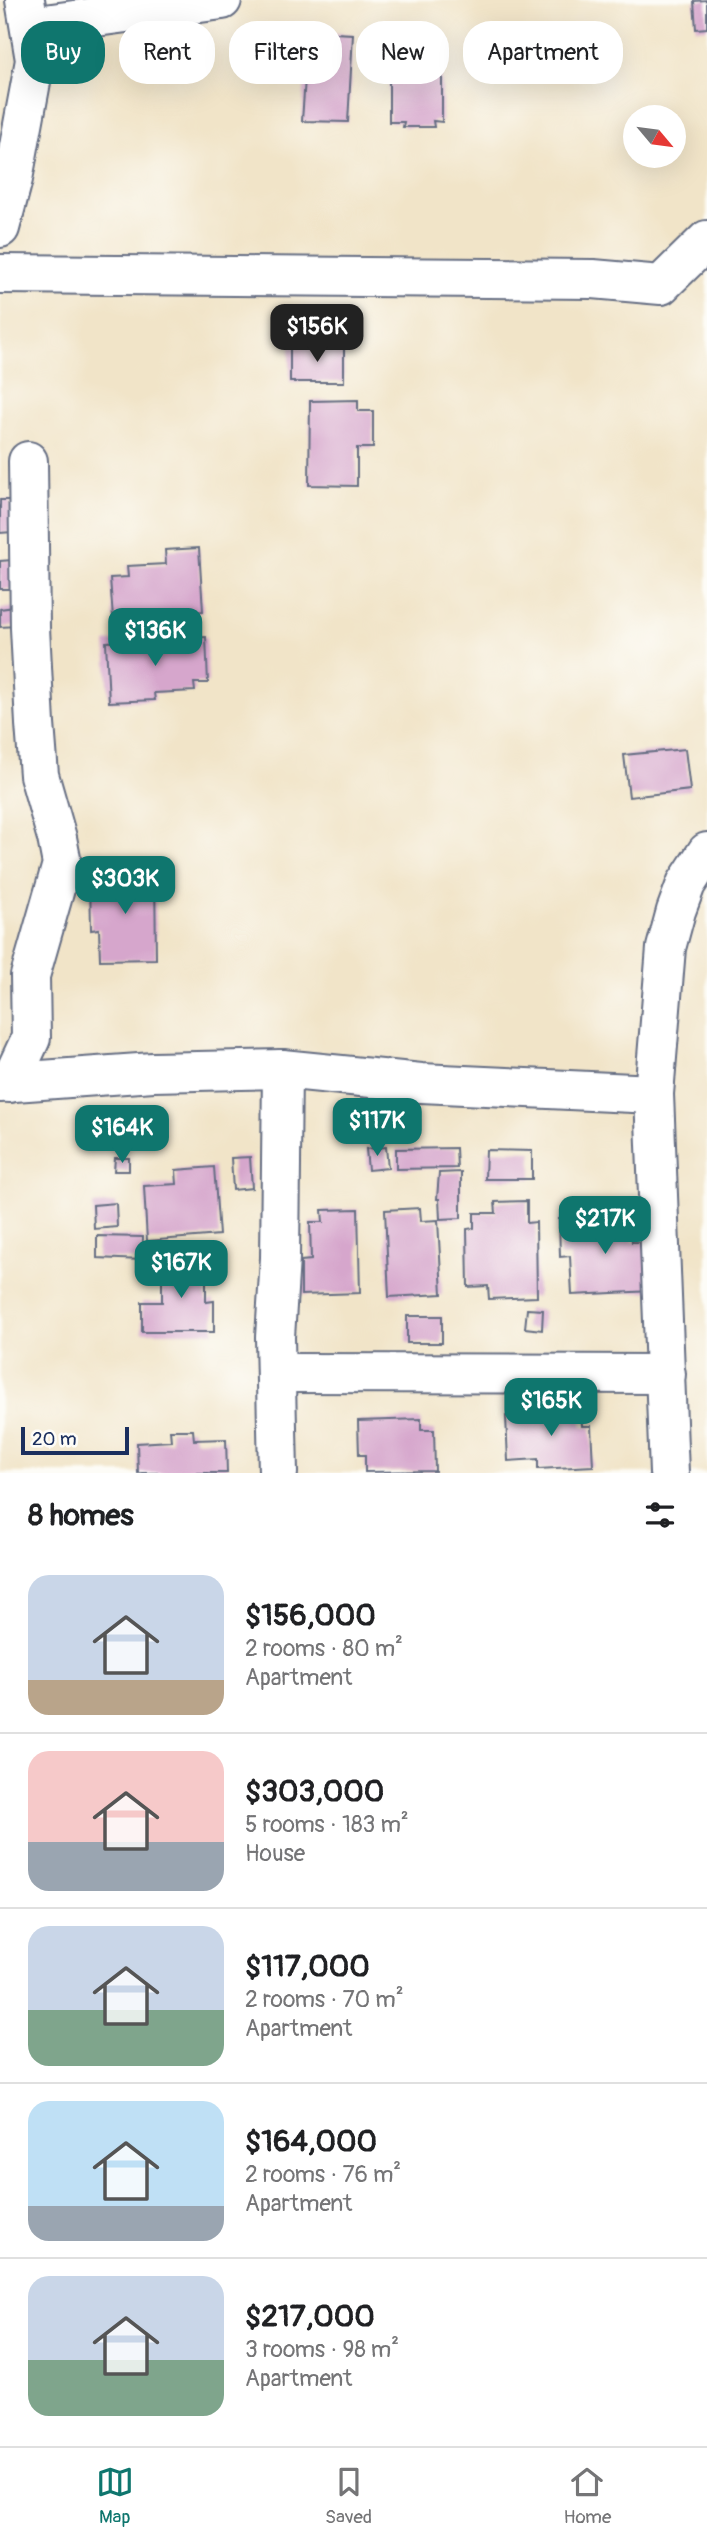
<!DOCTYPE html>
<html lang="en">
<head>
<meta charset="utf-8">
<style>
  body { margin:0; font-family:Pangolin,sans-serif; background:#f6f6f6; color:#202124; height:100vh; display:flex; flex-direction:column; font-size:26px; white-space:nowrap }
  * { box-sizing:border-box; margin:0 }
  p { font-size:23px; color:#757577 }
  .icon { flex:none; width:38px; height:38px; fill:none; stroke:currentColor; stroke-width:2; stroke-linecap:round; stroke-linejoin:round }
  .map { position:relative; height:1473px; overflow:hidden }
  .drawer { display:flex; flex-direction:column; background:#fff; flex:1 }
  .drawer>* { flex:none }
  .top-card { position:absolute; left:21px; top:21px; width:665px; height:63px; display:flex; gap:14px }
  .needle { width:46px; rotate:119deg }
  .buttons { position:absolute; left:623px; top:105px; display:grid; gap:14px }
  .buttons a { display:grid; place-items:center; width:63px; height:63px; border-radius:50%; background:#fff; box-shadow:0 7px 28px #0002; font-size:35px }
  .scale { position:absolute; left:21px; bottom:18px; width:108px; box-sizing:border-box; padding-left:7px; border:4px solid #1b2f5e; border-top:0; font-size:19px; line-height:24px; white-space:nowrap; color:#1b2f5e; -webkit-text-stroke:5px #fdfcf7; paint-order:stroke }
  .price { position:absolute; translate:-50% -60px; padding:0 16px; border-radius:14px; background:#0f766e; color:#fff; font-size:23px; line-height:46px; filter:drop-shadow(0 2px 4px #0008) }
  .price::after { content:''; position:absolute; left:50%; top:42px; width:21px; height:16px; margin-left:-10px; background:inherit; clip-path:polygon(0 0,100% 0,50% 100%) }
  .price.on { background:#222; color:#fff }
  ul { padding:0; list-style:none }
  li { display:flex; align-items:center; gap:21px; height:175px; padding:0 28px }
  li+li { border-top:2px solid #e0e0e0 }
  li span { display:grid; place-items:center; flex:none; width:196px; height:140px; border-radius:21px; color:#555 }
  li>.icon { margin-inline-start:auto }
  span .icon { width:84px; height:84px; fill:#fffc; stroke-width:1 }
  li b { font-size:30px }
  h2 { display:flex; justify-content:space-between; align-items:center; height:84px; padding:0 28px; font-size:30px }
  .pill { padding:0 24px; border-radius:28px; background:#fff; box-shadow:0 7px 28px #0002; font-size:24px; line-height:63px }
  .pill.on { background:#0f766e; color:#fff }
  .dock { display:flex; justify-content:space-around; align-items:center; height:98px; border-top:2px solid #e0e0e0; background:#fff; font-size:19px; color:#757577 }
  .dock a { display:grid; justify-items:center; gap:4px }
  .dock .on { color:#0f766e }
  .map>svg:first-child { display:block }
</style>
</head>
<body>
<div class="map">
<svg width="707" height="1473" viewBox="0 0 707 1473">
  <rect width="100%" height="100%" fill="#fdfcf7"/>
  <filter id="ink" filterUnits="userSpaceOnUse"><feTurbulence type="fractalNoise" baseFrequency=".0143" numOctaves="2"/><feDisplacementMap in="SourceGraphic" scale="14" xChannelSelector="R" yChannelSelector="G"/><feConvolveMatrix kernelMatrix="1 2 1 2 8 2 1 2 1" color-interpolation-filters="sRGB"/></filter>
  <filter id="wash" filterUnits="userSpaceOnUse"><feTurbulence type="fractalNoise" baseFrequency=".00686" numOctaves="4" result="noise"/><feDisplacementMap in="SourceGraphic" scale="28" xChannelSelector="R" yChannelSelector="G"/><feGaussianBlur stdDeviation="1.57" result="paint"/><feColorMatrix in="noise" values="0 0 0 0 0 0 0 0 0 0 0 0 0 0 0 0 0 1.4 0 .05"/><feComposite in="paint" operator="in"/></filter>
  <g filter="url(#wash)">
    <rect width="100%" height="100%" fill="#f1e4c8"/>
    <g id="blocks">
      <!-- building -->
      <g fill="#d6a6cc">
        <polygon points="707,0 707,28 696,29 694,1"/>
        <polygon points="379,24 413,24 413,35 442,36 442,122 433,121 434,127 403,127 404,122 389,122 389,77 379,77"/>
        <polygon points="295,31 353,34 348,122 302,121 305,78 293,78"/>
        <polygon points="344,345 344,382 290,382 290,346"/>
        <polygon points="358,400 358,411 373,411 373,448 357,448 357,486 309,485 310,401"/>
        <polygon points="0,500 10,500 12,532 0,533"/>
        <polygon points="199,548 203,611 113,618 110,578 128,577 127,566 166,564 165,550"/>
        <polygon points="12,560 14,589 0,589 0,561"/>
        <polygon points="15,607 16,626 0,627 0,609"/>
        <polygon points="206,637 208,683 194,683 195,691 154,693 155,700 109,702 106,642"/>
        <polygon points="685,749 690,790 629,797 624,755"/>
        <polygon points="155,875 156,959 100,960 99,929 91,930 90,877"/>
        <polygon points="386,1147 388,1168 368,1170 366,1149"/>
        <polygon points="456,1148 457,1168 396,1169 396,1149"/>
        <polygon points="486,1150 532,1151 532,1179 485,1179"/>
        <polygon points="250,1157 252,1188 233,1190 231,1158"/>
        <polygon points="115,1158 129,1158 129,1171 114,1171"/>
        <polygon points="214,1167 219,1235 147,1241 144,1186 177,1184 176,1170"/>
        <polygon points="461,1172 461,1218 440,1219 439,1199 437,1199 439,1173"/>
        <polygon points="527,1201 527,1223 536,1222 537,1297 489,1299 488,1286 468,1287 467,1229 474,1228 474,1213 496,1213 495,1202"/>
        <polygon points="116,1203 117,1227 94,1229 93,1205"/>
        <polygon points="420,1208 421,1221 438,1220 442,1294 389,1297 385,1210"/>
        <polygon points="358,1209 360,1293 301,1295 301,1261 311,1260 310,1222 323,1222 322,1210"/>
        <polygon points="630,1216 632,1242 650,1242 652,1291 572,1295 570,1256 560,1257 559,1219"/>
        <polygon points="97,1236 143,1237 142,1260 97,1258"/>
        <polygon points="162,1260 206,1260 206,1302 214,1301 214,1332 142,1332 142,1302 162,1302"/>
        <polygon points="527,1309 543,1310 542,1330 525,1328"/>
        <rect x="407" y="1316" width="35" height="27"/>
        <polygon points="581,1407 582,1426 591,1426 593,1466 538,1469 538,1459 508,1461 506,1416 533,1415 532,1409"/>
        <polygon points="421,1419 421,1430 434,1430 435,1471 365,1472 365,1455 359,1455 358,1421"/>
        <polygon points="170,1430 193,1430 194,1440 226,1439 227,1473 138,1473 137,1443 171,1441"/>
      </g>
    </g>
  </g>
  <g filter="url(#ink)">
    <use href="#blocks" fill-opacity="0" stroke="#666e83" stroke-width="2"/>
    <g fill="none" stroke-linecap="round" stroke-linejoin="round">
      <!-- minor casing -->
      <g stroke="#666e83" stroke-width="42">
        <g id="minor">
          <polyline points="30,26 222,0"/>
          <polyline points="0,228 13,179 35,60 25,0"/>
          <polyline points="0,274 593,279 661,285 707,240"/>
          <polyline points="0,1083 153,1072 282,1069 421,1083 654,1094"/>
          <polyline points="10,1083 31,1038 30,976 62,864 57,838 39,775 35,724 30,628 28,461"/>
          <polyline points="276,1373 666,1374"/>
          <polyline points="278,1473 275,1337 280,1258 282,1069"/>
          <polyline points="669,1473 654,1094 666,948 676,911 686,884 707,852"/>
        </g>
      </g>
      <!-- minor -->
      <use href="#minor" stroke="#fff" stroke-width="38"/>
    </g>
  </g>
</svg>
<div class="buttons">
<a><svg class="needle" viewBox="-14 -14 28 28"><path d="M0-13l5 13h-10z" fill="#e53935"/><path d="M0 13l5-13h-10z" fill="#757577"/></svg></a>
</div>
<div class="scale">20 m</div>
<b class="price on" style="left:317px;top:364px">$156K</b>
<b class="price" style="left:155px;top:668px">$136K</b>
<b class="price" style="left:125px;top:916px">$303K</b>
<b class="price" style="left:377px;top:1158px">$117K</b>
<b class="price" style="left:122px;top:1165px">$164K</b>
<b class="price" style="left:605px;top:1256px">$217K</b>
<b class="price" style="left:181px;top:1300px">$167K</b>
<b class="price" style="left:551px;top:1438px">$165K</b>
<div class="top-card">
<a class="pill on">Buy</a>
<a class="pill">Rent</a>
<a class="pill">Filters</a>
<a class="pill">New</a>
<a class="pill">Apartment</a>
</div>
</div>
<section class="drawer">
<h2>8 homes<svg class="icon" aria-label="filters" viewBox="0 0 24 24"><path d="M4 7h16M4 17h16"/><circle cx="9" cy="7" r="2"/><circle cx="15" cy="17" r="2"/></svg></h2>
<ul>
<li><span style="background:linear-gradient(#c9d6e8 75%,#b9a48a 0)"><svg class="icon" aria-label="home" viewBox="0 0 24 24"><path d="M3 11l9-7 9 7M6 9v11h12V9"/></svg></span><div><b>$156,000</b><p>2 rooms · 80 m²</p><p>Apartment</p></div></li>
<li><span style="background:linear-gradient(#f6c9c9 65%,#9aa5b1 0)"><svg class="icon" aria-label="home" viewBox="0 0 24 24"><path d="M3 11l9-7 9 7M6 9v11h12V9"/></svg></span><div><b>$303,000</b><p>5 rooms · 183 m²</p><p>House</p></div></li>
<li><span style="background:linear-gradient(#c9d6e8 60%,#7fa58c 0)"><svg class="icon" aria-label="home" viewBox="0 0 24 24"><path d="M3 11l9-7 9 7M6 9v11h12V9"/></svg></span><div><b>$117,000</b><p>2 rooms · 70 m²</p><p>Apartment</p></div></li>
<li><span style="background:linear-gradient(#bfe0f5 75%,#9aa5b1 0)"><svg class="icon" aria-label="home" viewBox="0 0 24 24"><path d="M3 11l9-7 9 7M6 9v11h12V9"/></svg></span><div><b>$164,000</b><p>2 rooms · 76 m²</p><p>Apartment</p></div></li>
<li><span style="background:linear-gradient(#c9d6e8 60%,#7fa58c 0)"><svg class="icon" aria-label="home" viewBox="0 0 24 24"><path d="M3 11l9-7 9 7M6 9v11h12V9"/></svg></span><div><b>$217,000</b><p>3 rooms · 98 m²</p><p>Apartment</p></div></li>
</ul>
</section>
<nav class="dock">
<a class="on"><svg class="icon" aria-label="map" viewBox="0 0 24 24"><path d="M3 6l6-2 6 2 6-2v14l-6 2-6-2-6 2zM9 4v14M15 6v14"/></svg>Map</a>
<a><svg class="icon" aria-label="saved" viewBox="0 0 24 24"><path d="M7 4h10v16l-5-4-5 4z"/></svg>Saved</a>
<a><svg class="icon" aria-label="home" viewBox="0 0 24 24"><path d="M3 11l9-7 9 7M6 9v11h12V9"/></svg>Home</a>
</nav>
</body>
</html>
